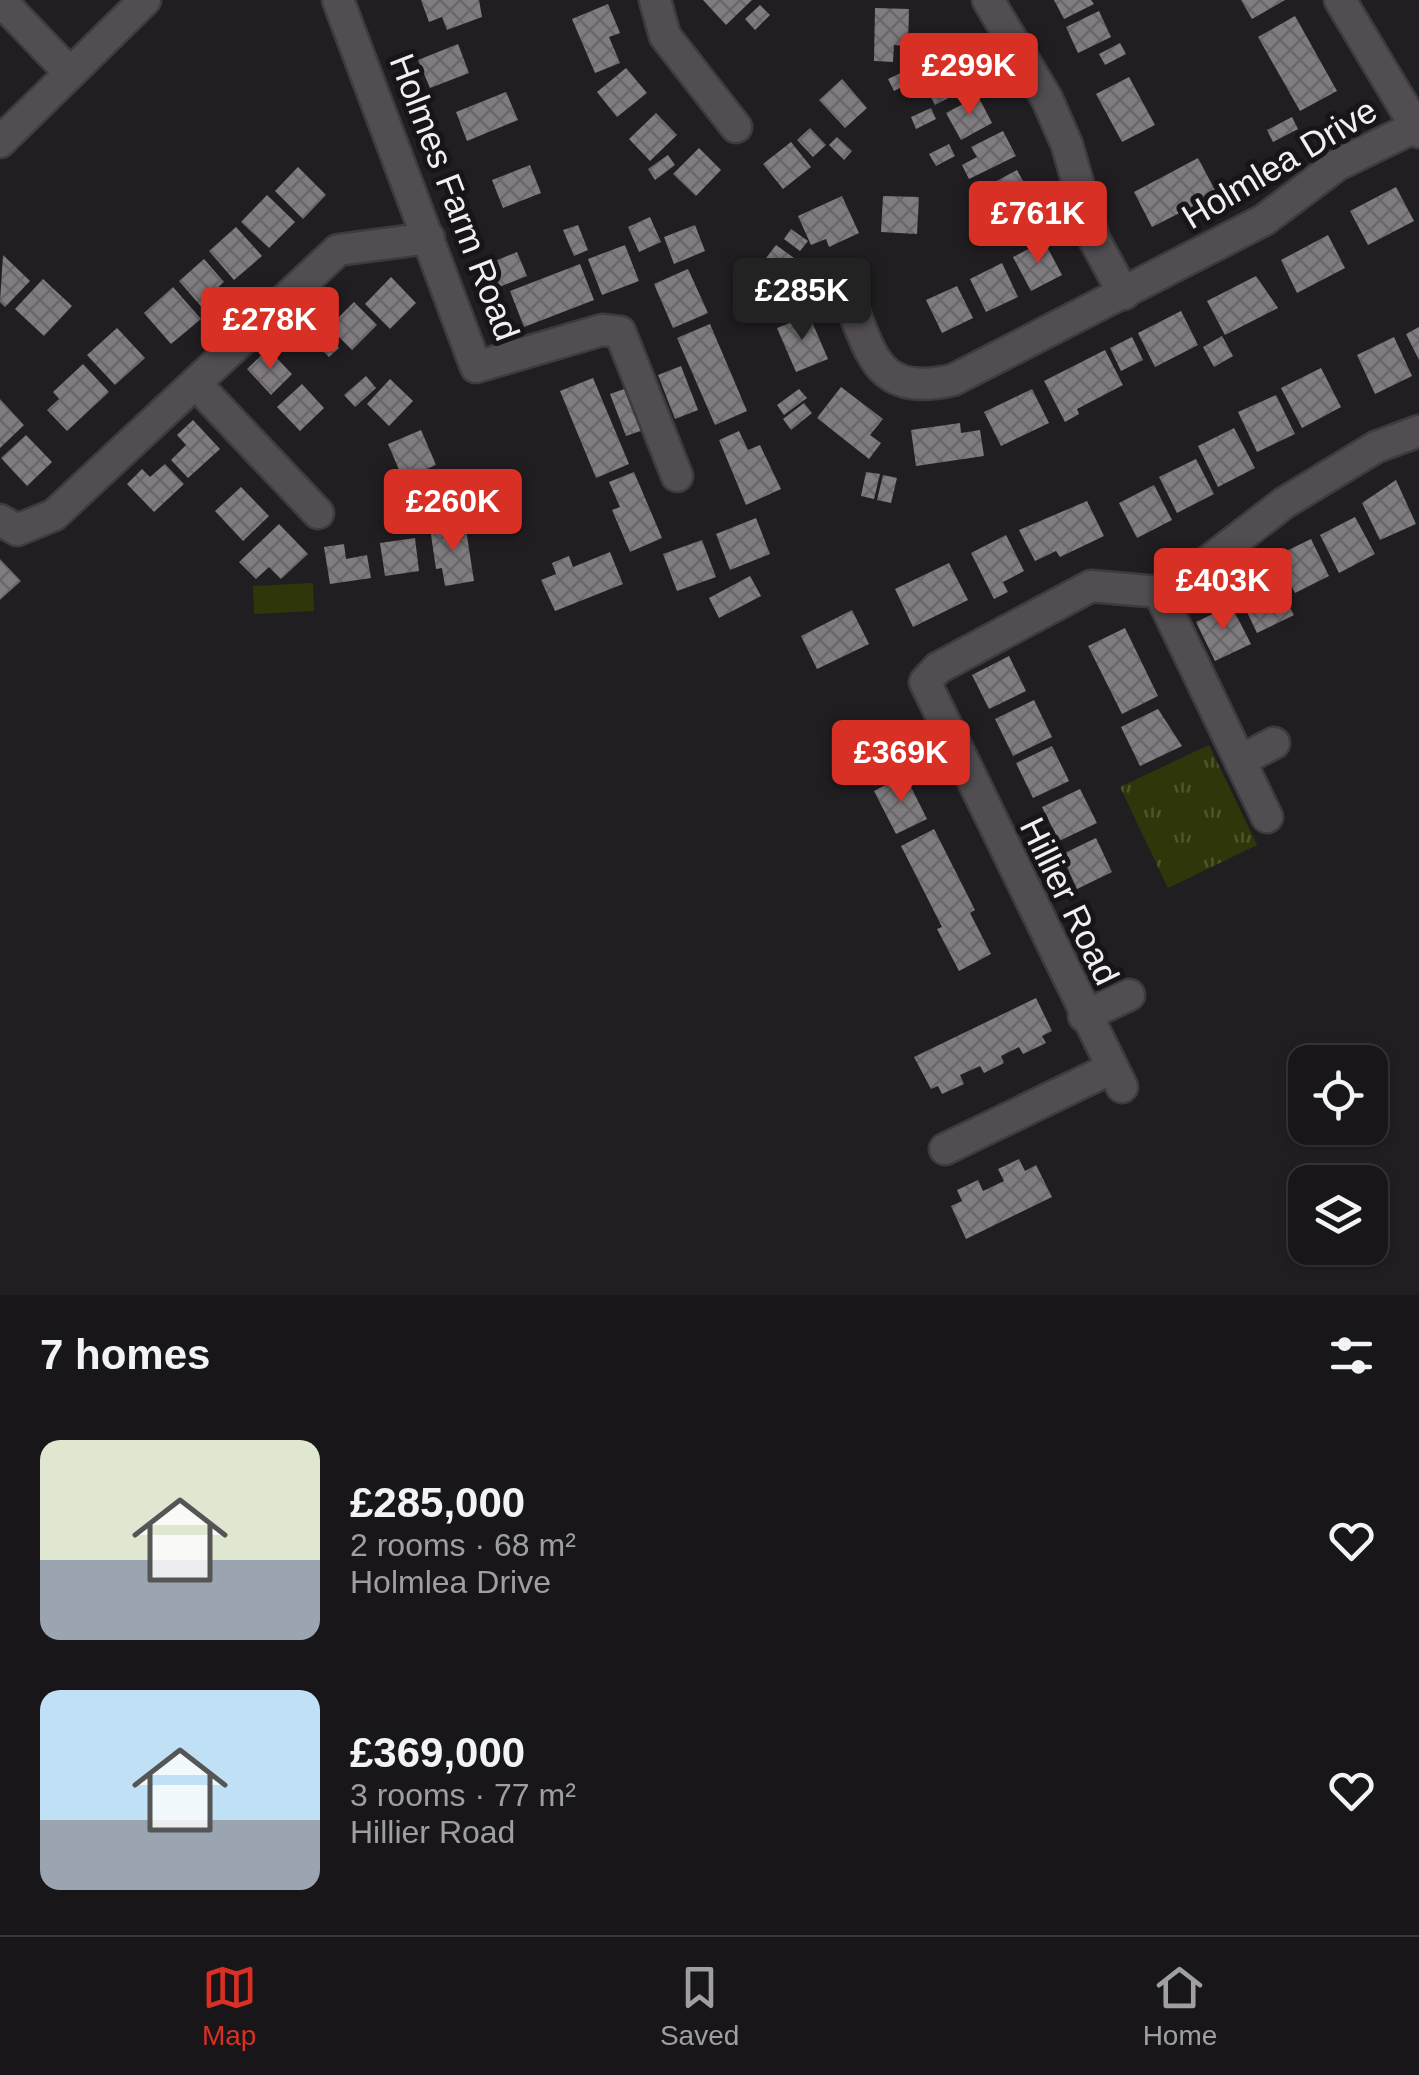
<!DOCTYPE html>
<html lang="en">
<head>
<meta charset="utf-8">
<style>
  body { margin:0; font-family:Helvetica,sans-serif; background:#262326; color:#f1f3f6; height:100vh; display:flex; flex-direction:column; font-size:38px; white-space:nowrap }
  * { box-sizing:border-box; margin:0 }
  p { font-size:32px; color:#9f9fa2 }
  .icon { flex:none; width:55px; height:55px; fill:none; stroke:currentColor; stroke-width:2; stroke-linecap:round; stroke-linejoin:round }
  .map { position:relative; height:1295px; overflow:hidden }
  .side { display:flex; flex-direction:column; background:#191619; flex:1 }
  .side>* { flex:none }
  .buttons { position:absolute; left:1288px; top:1045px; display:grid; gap:20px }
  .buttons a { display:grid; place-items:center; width:100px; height:100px; border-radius:20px; background:#191619; box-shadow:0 2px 8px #0004,0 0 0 2px #373538; font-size:50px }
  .price { position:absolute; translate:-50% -85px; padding:0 22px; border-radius:10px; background:#d93025; color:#fff; font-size:32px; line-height:65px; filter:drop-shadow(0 2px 5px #0008) }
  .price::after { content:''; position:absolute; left:50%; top:60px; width:30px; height:22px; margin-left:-15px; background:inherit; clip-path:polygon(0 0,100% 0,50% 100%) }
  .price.active { background:#222; color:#fff }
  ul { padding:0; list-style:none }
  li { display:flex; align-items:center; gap:30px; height:250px; padding:0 40px }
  li span { display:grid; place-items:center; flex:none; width:280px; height:200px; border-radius:20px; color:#555 }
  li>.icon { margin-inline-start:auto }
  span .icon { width:120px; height:120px; fill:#fffc; stroke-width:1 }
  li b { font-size:42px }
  h2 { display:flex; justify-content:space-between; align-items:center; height:120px; padding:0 40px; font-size:42px }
  .tabs { display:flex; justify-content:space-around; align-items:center; height:140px; border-top:2px solid #373538; background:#191619; font-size:28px; color:#9f9fa2 }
  .tabs a { display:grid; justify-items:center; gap:5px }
  .tabs .active { color:#d93025 }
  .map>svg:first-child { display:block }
</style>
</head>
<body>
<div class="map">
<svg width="1419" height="1295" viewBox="0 0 1419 1295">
  <defs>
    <pattern id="grass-tufts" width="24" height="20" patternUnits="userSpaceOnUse" patternTransform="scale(2.5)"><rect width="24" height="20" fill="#2f370a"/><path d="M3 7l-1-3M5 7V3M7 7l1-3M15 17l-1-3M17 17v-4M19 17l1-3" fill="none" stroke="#4e542e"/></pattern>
    <pattern id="building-cross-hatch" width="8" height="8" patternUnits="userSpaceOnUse" patternTransform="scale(2.5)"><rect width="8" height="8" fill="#807c80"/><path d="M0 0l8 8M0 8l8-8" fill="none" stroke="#6a676a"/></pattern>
  </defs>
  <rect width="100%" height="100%" fill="#211e21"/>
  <!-- grass -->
  <polygon fill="url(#grass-tufts)" points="1209,745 1257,845 1168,888 1120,787"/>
  <!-- pitch -->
  <polygon fill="#2f370a" points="313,583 314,611 254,614 253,586"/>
  <!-- building -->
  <g fill="url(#building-cross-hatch)">
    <polygon points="421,0 479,0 482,17 447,30 442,17 429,22"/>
    <polygon points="703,0 752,0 726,25"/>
    <polygon points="1054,0 1091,0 1094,4 1064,19"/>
    <polygon points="1241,0 1285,0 1252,19"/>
    <polygon points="608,4 620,33 609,37 620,63 595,73 572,19"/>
    <polygon points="760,5 770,15 755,30 745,19"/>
    <polygon points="875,8 909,9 908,46 894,45 893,62 874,61"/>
    <polygon points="1099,11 1111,37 1078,53 1066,27"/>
    <polygon points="1295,16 1337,91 1300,111 1258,37"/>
    <polygon points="936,40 942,50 922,61 917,51"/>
    <polygon points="1120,43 1126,54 1105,65 1099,54"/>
    <polygon points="458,44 469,73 430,88 418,60"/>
    <polygon points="948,53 966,89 935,105 916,69"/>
    <polygon points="626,68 647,93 617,117 597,92"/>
    <polygon points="905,71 910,83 894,91 888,79"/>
    <polygon points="1129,77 1155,125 1122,142 1096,94"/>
    <polygon points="842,79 867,108 845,128 819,100"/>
    <polygon points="506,92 518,120 467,141 456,112"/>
    <polygon points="978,96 992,123 961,140 946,113"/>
    <polygon points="931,108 936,119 916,129 911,117"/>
    <polygon points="656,113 677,135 650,161 629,139"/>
    <polygon points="1292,117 1298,129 1273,142 1267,130"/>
    <polygon points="810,128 826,145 813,157 797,140"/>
    <polygon points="1003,131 1016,156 969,179 962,165 977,157 971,147"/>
    <polygon points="837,137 852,151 844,160 829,145"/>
    <polygon points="791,142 811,167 783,189 763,164"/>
    <polygon points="949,144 955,156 936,166 929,154"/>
    <polygon points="699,148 721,170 696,196 673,174"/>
    <polygon points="668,155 675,165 655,180 648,169"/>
    <polygon points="1198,158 1217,194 1152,227 1134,192"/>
    <polygon points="530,165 541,193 503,208 492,180"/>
    <polygon points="298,167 326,195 303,219 275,191"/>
    <polygon points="1017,170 1031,196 989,218 976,192"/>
    <polygon points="1396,187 1414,221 1368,245 1350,211"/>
    <polygon points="267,195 295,222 269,248 241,222"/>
    <polygon points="842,196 859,233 829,247 826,239 811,245 798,216"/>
    <polygon points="883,196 919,197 917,234 881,232"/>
    <polygon points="1027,204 1039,229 1018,240 1005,215"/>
    <polygon points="650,217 661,242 639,252 628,227"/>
    <polygon points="578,225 588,250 574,256 563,230"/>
    <polygon points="695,225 705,251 674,264 664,237"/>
    <polygon points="236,227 262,256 234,280 209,251"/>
    <polygon points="791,229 808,241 800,251 784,239"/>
    <polygon points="1328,235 1345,268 1297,293 1281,260"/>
    <polygon points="1044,241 1062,275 1031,291 1013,257"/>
    <polygon points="625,245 639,281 602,295 588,259"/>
    <polygon points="776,245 801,263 782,288 757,270"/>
    <polygon points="517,252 527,276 499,287 490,263"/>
    <polygon points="3,255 30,281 5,307 0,302"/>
    <polygon points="204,259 224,282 216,289 222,296 205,311 179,281"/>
    <polygon points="1002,263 1018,297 986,312 970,279"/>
    <polygon points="580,264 594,300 524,327 510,291"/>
    <polygon points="688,269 708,313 673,328 654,284"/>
    <polygon points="1256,276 1278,308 1225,335 1207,301"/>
    <polygon points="391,277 416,303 390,329 365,304"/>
    <polygon points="43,279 72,306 44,336 15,309"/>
    <polygon points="957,286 973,318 942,333 926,300"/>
    <polygon points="173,287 201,319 171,344 144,313"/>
    <polygon points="774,293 775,305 754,307 752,295"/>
    <polygon points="354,302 377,325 352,350 329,327"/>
    <polygon points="772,308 773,321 750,323 750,309"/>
    <polygon points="1181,311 1198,345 1155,367 1138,333"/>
    <polygon points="809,315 828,359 796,372 777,328"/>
    <polygon points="710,324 747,411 715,425 677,338"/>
    <polygon points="1419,327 1419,360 1406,334"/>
    <polygon points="117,328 145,358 115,385 87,355"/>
    <polygon points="319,328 339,348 329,357 309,337"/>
    <polygon points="1222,336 1233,356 1214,367 1203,347"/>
    <polygon points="1132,337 1143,360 1121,371 1110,348"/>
    <polygon points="1394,337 1412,376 1375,394 1357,355"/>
    <polygon points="268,349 292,374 271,395 247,369"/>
    <polygon points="1105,350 1123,385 1077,409 1079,414 1065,422 1044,381"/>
    <polygon points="83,364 109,392 67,431 47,410 59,399 53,392"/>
    <polygon points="681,366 698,410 675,419 658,375"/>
    <polygon points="1321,368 1341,407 1302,428 1281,388"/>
    <polygon points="366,376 376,388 355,407 344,395"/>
    <polygon points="593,378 629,464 596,478 560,391"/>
    <polygon points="390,379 413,401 389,426 367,404"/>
    <polygon points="302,384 324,408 300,431 277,407"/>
    <polygon points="630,387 646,429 626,436 610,394"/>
    <polygon points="841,387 883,419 870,435 881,443 869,459 817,418"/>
    <polygon points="799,389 807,398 784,415 777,405"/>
    <polygon points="1032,389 1049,423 1001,446 984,412"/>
    <polygon points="1276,395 1295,434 1257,452 1238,412"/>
    <polygon points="0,399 24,425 0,448"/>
    <polygon points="804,403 812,413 791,430 783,419"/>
    <polygon points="193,420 220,449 188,478 171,460 186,445 177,435"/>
    <polygon points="960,423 961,433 980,430 984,456 916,466 911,430"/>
    <polygon points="1234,428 1255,468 1218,487 1198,446"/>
    <polygon points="421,430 436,465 403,479 388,444"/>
    <polygon points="739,431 748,450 760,445 781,489 746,505 719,440"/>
    <polygon points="26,435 52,462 27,486 1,458"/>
    <polygon points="1196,459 1214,494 1177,513 1159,477"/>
    <polygon points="165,464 184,484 154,512 127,484 142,469 150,477"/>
    <polygon points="634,472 662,538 630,552 612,510 620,507 609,482"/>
    <polygon points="866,472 880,474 874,499 861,496"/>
    <polygon points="883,475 897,478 891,503 877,500"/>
    <polygon points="1396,480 1416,524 1380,540 1362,503"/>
    <polygon points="1154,485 1172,520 1137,538 1119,503"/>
    <polygon points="241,487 269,516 243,541 215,511"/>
    <polygon points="1087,501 1104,536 1060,557 1056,551 1035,561 1019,530"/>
    <polygon points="1355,517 1375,554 1339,573 1320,535"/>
    <polygon points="756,518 770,554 730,570 716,534"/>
    <polygon points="465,523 474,581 445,586 442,568 436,569 430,528"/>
    <polygon points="279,524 308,554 281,579 269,567 256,579 239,562"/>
    <polygon points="1006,535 1024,571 1003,582 1008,592 994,599 971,553"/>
    <polygon points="415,538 419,571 385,576 380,543"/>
    <polygon points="1311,539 1329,576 1295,593 1276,556"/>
    <polygon points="702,540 716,577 677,591 663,554"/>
    <polygon points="344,544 346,559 367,555 371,578 330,584 324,547"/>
    <polygon points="610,552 623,584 555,611 541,580 556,574 552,563 569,556 573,567"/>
    <polygon points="0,559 21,581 0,600"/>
    <polygon points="949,563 968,600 913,627 895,589"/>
    <polygon points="750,576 761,596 719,618 709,598"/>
    <polygon points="1275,578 1294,615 1257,633 1237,591"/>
    <polygon points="1231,605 1251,644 1215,661 1196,622"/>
    <polygon points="852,610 869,644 817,669 801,636"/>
    <polygon points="1125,628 1158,696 1122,714 1088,646"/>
    <polygon points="1009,656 1026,691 989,709 972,675"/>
    <polygon points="1034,700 1052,737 1013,756 995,719"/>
    <polygon points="1158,709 1182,746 1140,766 1121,727"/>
    <polygon points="880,720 903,766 870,782 847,737"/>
    <polygon points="1052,746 1069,781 1033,798 1016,763"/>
    <polygon points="905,775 927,819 896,834 874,791"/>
    <polygon points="1080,789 1097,823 1059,841 1042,807"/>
    <polygon points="934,829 975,910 970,913 991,954 959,971 937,929 942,927 901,846"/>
    <polygon points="1096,838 1112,872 1077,889 1067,867 1056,872 1050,860"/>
    <polygon points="1036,998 1052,1031 1042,1036 1046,1043 1023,1054 1019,1047 1001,1056 1004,1063 984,1073 980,1066 960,1075 964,1084 942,1094 938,1086 931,1089 914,1057"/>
    <polygon points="1019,1159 1025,1171 1036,1165 1052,1197 966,1239 951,1206 962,1201 957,1190 978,1180 983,1191 1004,1181 998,1169"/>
  </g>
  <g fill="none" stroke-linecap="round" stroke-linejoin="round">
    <!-- minor casing -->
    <g stroke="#3e3b3e" stroke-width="35">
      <g id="minor">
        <polyline points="0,0 70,73"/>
        <polyline points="338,0 476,367 602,330 620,332 677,476"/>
        <polyline points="655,0 665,36 736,127"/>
        <polyline points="988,0 1047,99 1067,145 1094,239 1124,294"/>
        <polyline points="1340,0 1419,132"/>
        <polyline points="0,142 145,0"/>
        <path d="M845,290C872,351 873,398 953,380L1264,220L1337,165L1419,125"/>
        <polyline points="197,385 318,513"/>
        <polyline points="0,520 17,530 54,515 338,250 429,238"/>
        <polyline points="1159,592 1267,817"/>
        <polyline points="1240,761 1274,743"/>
        <polyline points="1084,1016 1129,995"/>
        <polyline points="1122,1087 925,682 938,668 1091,586 1159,592 1192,574 1284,503 1376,447 1419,431"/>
        <polyline points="945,1149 1112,1068"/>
      </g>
    </g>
    <!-- minor -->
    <use href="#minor" stroke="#514d51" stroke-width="30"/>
  </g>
  <g text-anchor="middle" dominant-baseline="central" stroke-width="10" stroke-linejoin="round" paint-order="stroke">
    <!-- street labels -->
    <g font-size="35" fill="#f2eff2" stroke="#181518">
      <text transform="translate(1279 163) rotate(-31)">Holmlea Drive</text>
      <text transform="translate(455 197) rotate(69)">Holmes Farm Road</text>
      <text transform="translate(1070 901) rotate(64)">Hillier Road</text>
    </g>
  </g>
</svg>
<div class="buttons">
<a><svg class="icon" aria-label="locate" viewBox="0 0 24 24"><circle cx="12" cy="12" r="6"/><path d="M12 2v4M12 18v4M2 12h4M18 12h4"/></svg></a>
<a><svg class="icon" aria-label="layers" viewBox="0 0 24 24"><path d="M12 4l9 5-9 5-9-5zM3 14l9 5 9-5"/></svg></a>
</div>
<b class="price" style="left:969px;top:118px">£299K</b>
<b class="price" style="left:1038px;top:266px">£761K</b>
<b class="price active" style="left:802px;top:343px">£285K</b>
<b class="price" style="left:270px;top:372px">£278K</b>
<b class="price" style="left:453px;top:554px">£260K</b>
<b class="price" style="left:1223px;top:633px">£403K</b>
<b class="price" style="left:901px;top:805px">£369K</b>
</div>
<section class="side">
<h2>7 homes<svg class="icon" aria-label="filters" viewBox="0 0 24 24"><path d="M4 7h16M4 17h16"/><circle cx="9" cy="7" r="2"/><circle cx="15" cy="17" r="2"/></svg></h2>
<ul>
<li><span style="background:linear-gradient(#dfe7d0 60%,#9aa5b1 0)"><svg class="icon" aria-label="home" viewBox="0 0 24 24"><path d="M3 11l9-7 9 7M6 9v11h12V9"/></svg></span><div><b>£285,000</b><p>2 rooms · 68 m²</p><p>Holmlea Drive</p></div><svg class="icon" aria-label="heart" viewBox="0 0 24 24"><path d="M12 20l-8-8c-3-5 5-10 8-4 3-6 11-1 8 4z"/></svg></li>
<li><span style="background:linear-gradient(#bfe0f5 65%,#9aa5b1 0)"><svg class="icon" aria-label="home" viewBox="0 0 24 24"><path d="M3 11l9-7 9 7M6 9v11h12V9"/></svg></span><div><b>£369,000</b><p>3 rooms · 77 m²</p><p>Hillier Road</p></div><svg class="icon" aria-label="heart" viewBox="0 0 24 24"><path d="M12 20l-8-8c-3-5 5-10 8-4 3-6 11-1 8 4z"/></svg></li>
</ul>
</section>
<nav class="tabs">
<a class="active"><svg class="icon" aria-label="map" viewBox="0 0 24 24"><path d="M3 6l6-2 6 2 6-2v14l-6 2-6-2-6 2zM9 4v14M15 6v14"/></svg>Map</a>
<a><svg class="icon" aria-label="saved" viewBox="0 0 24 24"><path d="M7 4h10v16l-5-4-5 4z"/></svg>Saved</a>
<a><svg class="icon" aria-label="home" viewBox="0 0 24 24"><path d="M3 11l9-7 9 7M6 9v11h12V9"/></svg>Home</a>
</nav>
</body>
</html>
